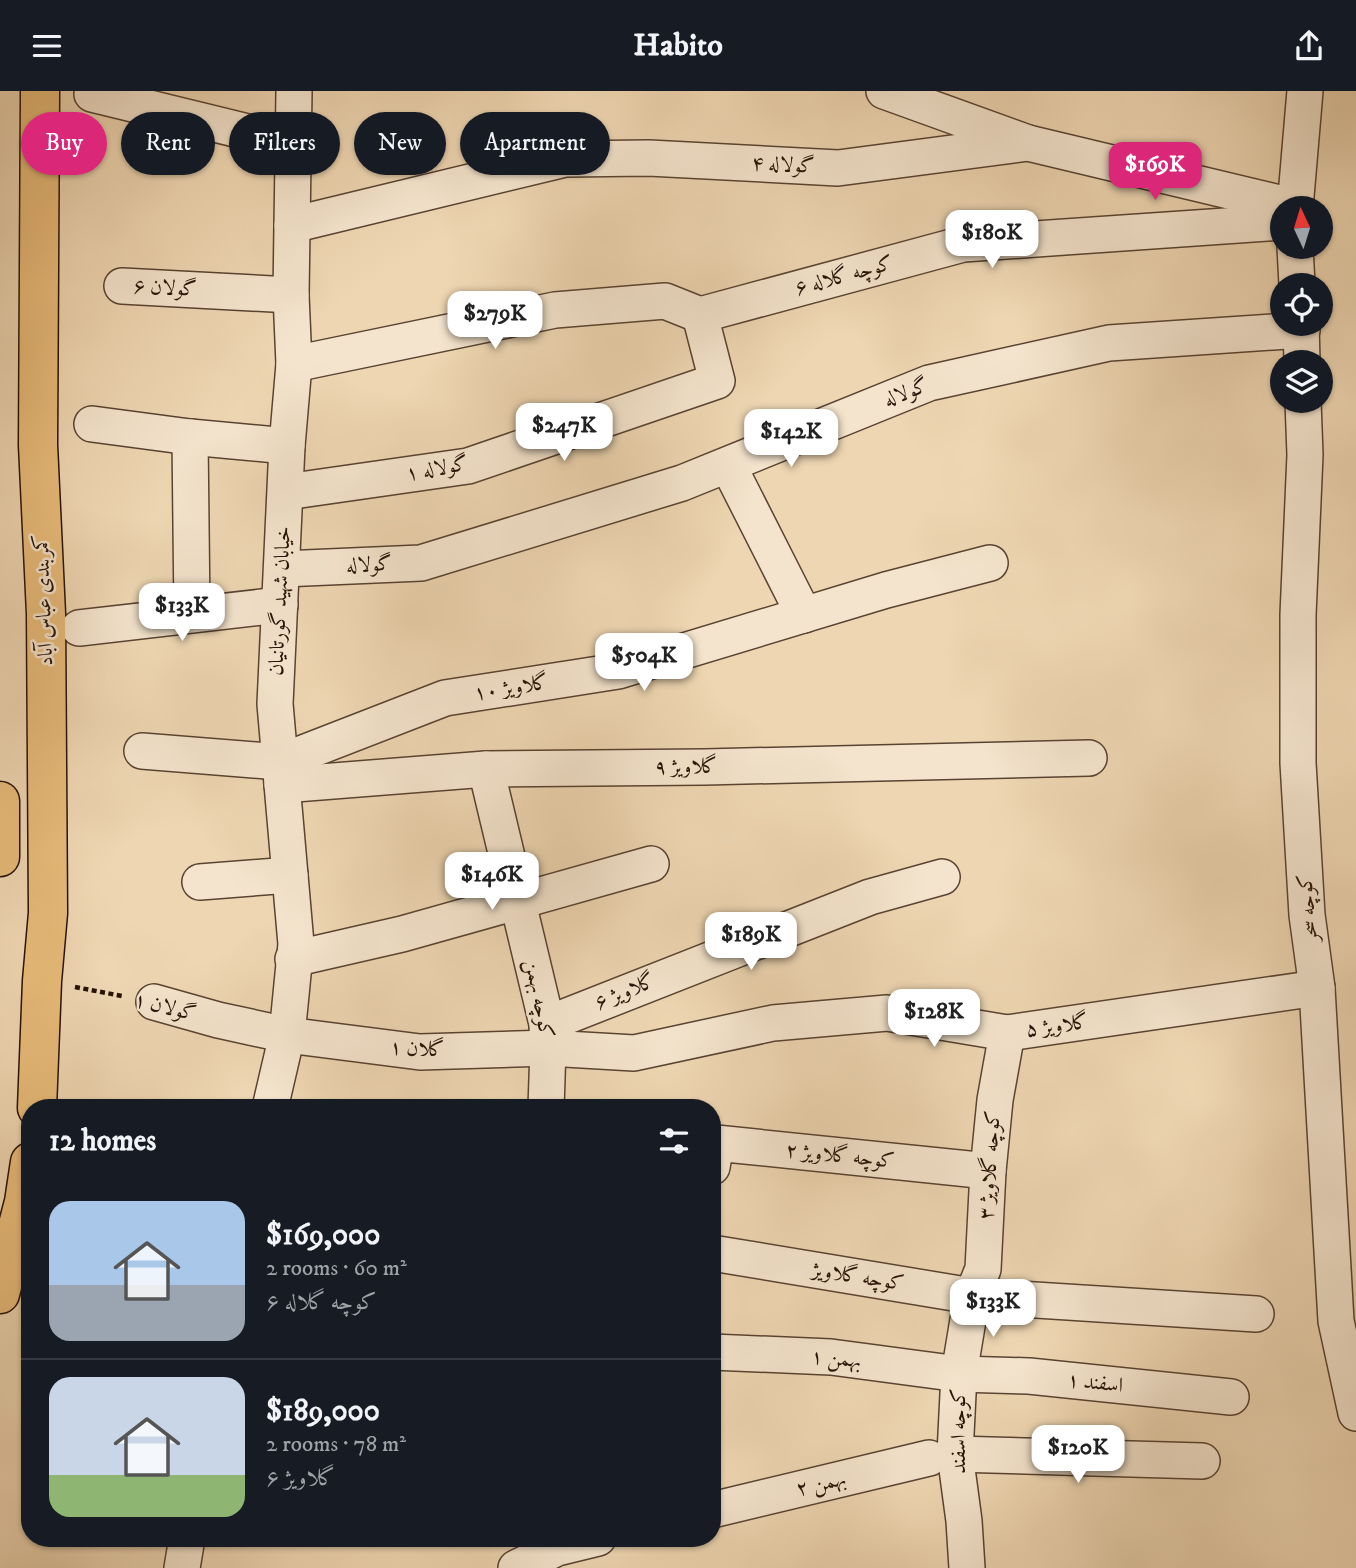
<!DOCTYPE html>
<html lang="en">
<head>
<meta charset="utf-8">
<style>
  body { margin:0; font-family:"IM FELL DW Pica",Amiri,serif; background:#20242c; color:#f1f3f6; height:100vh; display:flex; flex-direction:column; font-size:26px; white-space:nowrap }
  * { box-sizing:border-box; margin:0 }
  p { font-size:23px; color:#9ea1a6 }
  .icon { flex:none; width:38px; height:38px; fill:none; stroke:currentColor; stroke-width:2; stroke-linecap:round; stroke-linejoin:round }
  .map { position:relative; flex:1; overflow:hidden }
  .drawer { position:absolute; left:21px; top:1008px; width:700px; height:448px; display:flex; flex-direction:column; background:#171b24; border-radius:28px; box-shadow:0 2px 5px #0004 }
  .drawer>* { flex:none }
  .guide { position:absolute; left:21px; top:21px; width:700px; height:63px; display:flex; gap:14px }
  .needle { width:46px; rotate:356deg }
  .controls { position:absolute; left:1270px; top:105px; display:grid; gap:14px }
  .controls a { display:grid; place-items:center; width:63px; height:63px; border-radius:50%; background:#171b24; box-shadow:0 2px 5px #0004; font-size:35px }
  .price { position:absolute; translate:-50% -60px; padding:0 16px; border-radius:14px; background:#fff; color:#222; font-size:23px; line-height:46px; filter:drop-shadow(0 2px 4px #0008) }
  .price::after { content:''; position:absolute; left:50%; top:42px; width:21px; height:16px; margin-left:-10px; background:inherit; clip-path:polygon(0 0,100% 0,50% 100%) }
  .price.on { background:#db2777; color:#fff }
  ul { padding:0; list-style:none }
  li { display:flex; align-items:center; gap:21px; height:175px; padding:0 28px }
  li+li { border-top:2px solid #363941 }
  li span { display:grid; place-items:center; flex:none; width:196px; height:140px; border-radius:21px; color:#555 }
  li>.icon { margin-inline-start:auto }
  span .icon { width:84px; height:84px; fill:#fffc; stroke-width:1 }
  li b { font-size:30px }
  h2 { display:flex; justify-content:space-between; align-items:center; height:84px; padding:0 28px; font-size:30px }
  .pill { padding:0 24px; border-radius:32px; background:#171b24; box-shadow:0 2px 5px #0004; font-size:24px; line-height:63px }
  .pill.on { background:#db2777; color:#fff }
  header { display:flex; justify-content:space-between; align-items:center; height:91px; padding:0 28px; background:#171b24; font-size:32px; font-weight:700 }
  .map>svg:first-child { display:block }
</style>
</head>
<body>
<header><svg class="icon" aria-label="menu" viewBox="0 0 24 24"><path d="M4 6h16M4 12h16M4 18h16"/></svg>Habito<svg class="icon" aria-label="share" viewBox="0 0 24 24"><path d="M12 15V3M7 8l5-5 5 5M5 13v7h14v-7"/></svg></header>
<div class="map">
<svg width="1356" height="1477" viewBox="0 0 1356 1477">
  <rect width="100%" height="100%" fill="#eed6b2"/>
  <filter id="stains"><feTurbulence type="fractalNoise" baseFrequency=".00286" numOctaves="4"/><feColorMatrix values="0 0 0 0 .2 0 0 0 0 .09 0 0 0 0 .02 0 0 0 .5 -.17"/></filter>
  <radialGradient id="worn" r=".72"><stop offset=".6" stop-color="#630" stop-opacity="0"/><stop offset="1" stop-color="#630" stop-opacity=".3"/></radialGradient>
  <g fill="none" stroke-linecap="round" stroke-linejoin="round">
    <!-- minor casing -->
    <g stroke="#594332" stroke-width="38">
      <g id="minor">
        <polyline points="884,0 1028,52 1296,116"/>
        <polyline points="92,3 268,46 293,47"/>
        <polyline points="1295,117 1305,0"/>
        <polyline points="292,134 565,68 649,67 838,77 1028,52"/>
        <polyline points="1295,156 1297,194"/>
        <polyline points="122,195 291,204"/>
        <polyline points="700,224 963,153 1283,131"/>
        <polyline points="1301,233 1302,271"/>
        <polyline points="294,273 555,219 665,210 700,224"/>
        <polyline points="1303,310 1305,364 1298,524 1298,672 1307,824 1317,897 1336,1230 1356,1322"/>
        <polyline points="92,333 190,346 287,355"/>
        <polyline points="190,346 192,523"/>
        <polyline points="728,374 804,524"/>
        <polyline points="286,401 468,375 717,290 700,224"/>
        <polyline points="282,478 421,472 682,392 929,292 1109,252 1302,239"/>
        <polyline points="79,537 280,514"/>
        <polyline points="142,660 280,671 445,607 618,580 886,499 990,472"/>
        <polyline points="486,678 547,933 548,957 546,1017"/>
        <polyline points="282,694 486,678 705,676 1089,667"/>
        <polyline points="200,791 290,784"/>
        <polyline points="293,868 402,843 651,773"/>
        <polyline points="154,911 218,929 287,944 420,961 548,957 634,962 773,932 887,922 1007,942 1317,897"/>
        <polyline points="547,933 870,806 942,786"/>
        <polyline points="270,1017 287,944 296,853 275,613 287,355 294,273 291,204 294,0"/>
        <polyline points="712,1076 716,1052 988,1080"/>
        <polyline points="712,1162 972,1205 1256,1223"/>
        <polyline points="712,1261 831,1266 959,1283 1029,1285 1231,1306"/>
        <polyline points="955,1363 1202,1370"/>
        <polyline points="712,1419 929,1367"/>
        <polyline points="182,1477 187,1447"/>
        <polyline points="516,1477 557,1457 598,1447"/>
        <polyline points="967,1477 964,1430 955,1363 959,1283 972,1205 983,1178 988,1080 995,1009 1007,942"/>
      </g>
    </g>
    <!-- major casing -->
    <g stroke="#271207" stroke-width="41">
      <g id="major">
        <polyline points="0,710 0,766"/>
        <polyline points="37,1017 42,890 48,822 46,523 38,354 40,0"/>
        <polyline points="0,1203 24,1111 30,1071"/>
      </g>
    </g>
    <!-- path -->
    <polyline stroke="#271207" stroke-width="4.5" stroke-dasharray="5 3.5" stroke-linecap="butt" points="75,896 122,905"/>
    <!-- minor -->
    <use href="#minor" stroke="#f4e4cd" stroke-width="35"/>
    <!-- major -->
    <use href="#major" stroke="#e7bb79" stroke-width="38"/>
  </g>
  <g text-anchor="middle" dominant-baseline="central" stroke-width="5" stroke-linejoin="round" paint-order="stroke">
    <!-- street labels -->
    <g font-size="21" fill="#271207" stroke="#f4e4cd">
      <text transform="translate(783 74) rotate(3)">گولاله ۴</text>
      <text transform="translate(844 185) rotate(-15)">کوچه گلاله ۶</text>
      <text transform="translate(165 197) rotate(3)">گولان ۶</text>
      <text transform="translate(906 302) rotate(-21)">گولاله</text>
      <text transform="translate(437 378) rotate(-10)">گولاله ۱</text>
      <text transform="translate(369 474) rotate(-3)">گولاله</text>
      <text transform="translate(44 509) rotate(-92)">کمربندی عباس آباد</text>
      <text transform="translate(280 510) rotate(-87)">خیابان شهید گورتانیان</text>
      <text transform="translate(511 597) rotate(-9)">گلاویژ ۱۰</text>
      <text transform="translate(686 676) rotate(-1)">گلاویژ ۹</text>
      <text transform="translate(1308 817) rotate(-95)">کوچه سحر</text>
      <text transform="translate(625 901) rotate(-22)">گلاویژ ۶</text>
      <text transform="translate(539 908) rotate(79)">کوچه بهمن</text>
      <text transform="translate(165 916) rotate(14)">گولان ۱</text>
      <text transform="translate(1057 935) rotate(-8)">گلاویژ ۵</text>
      <text transform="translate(417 958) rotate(3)">گلان ۱</text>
      <text transform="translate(840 1065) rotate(6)">کوچه گلاویژ ۲</text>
      <text transform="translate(990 1074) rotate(-86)">کوچه گلاویژ ۳</text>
      <text transform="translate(858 1186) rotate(9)">کوچه گلاویژ</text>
      <text transform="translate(836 1268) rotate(5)">بهمن ۱</text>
      <text transform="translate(1095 1292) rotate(6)">اسفند ۱</text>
      <text transform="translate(959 1340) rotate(-90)">کوچه اسفند</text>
      <text transform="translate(821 1393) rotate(-13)">بهمن ۲</text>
    </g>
  </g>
  <rect width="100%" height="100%" filter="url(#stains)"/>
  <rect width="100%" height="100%" fill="url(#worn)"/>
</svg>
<div class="controls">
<a><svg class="needle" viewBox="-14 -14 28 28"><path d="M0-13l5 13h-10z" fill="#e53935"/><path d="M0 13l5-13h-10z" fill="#9ea1a6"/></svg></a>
<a><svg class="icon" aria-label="locate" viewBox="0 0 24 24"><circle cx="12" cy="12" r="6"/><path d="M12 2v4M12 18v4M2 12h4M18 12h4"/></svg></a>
<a><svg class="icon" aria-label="layers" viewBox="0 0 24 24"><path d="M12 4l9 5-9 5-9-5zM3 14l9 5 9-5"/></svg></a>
</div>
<b class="price on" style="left:1155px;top:111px">$169K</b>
<b class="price" style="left:992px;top:179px">$180K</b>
<b class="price" style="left:495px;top:260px">$279K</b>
<b class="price" style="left:564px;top:372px">$247K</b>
<b class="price" style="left:791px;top:378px">$142K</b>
<b class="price" style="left:182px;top:552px">$133K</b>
<b class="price" style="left:644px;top:602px">$504K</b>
<b class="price" style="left:492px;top:821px">$146K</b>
<b class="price" style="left:751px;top:881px">$189K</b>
<b class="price" style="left:934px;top:958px">$128K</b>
<b class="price" style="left:993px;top:1248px">$133K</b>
<b class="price" style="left:1078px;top:1394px">$120K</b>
<div class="guide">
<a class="pill on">Buy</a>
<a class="pill">Rent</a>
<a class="pill">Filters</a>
<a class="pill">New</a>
<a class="pill">Apartment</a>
</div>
<section class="drawer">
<h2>12 homes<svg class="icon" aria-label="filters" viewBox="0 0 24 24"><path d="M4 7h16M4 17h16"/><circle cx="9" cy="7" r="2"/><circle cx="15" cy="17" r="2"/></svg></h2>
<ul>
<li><span style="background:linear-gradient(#a9c7e8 60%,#9aa5b1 0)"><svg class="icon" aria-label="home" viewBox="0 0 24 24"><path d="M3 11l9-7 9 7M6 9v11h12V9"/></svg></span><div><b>$169,000</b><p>2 rooms · 60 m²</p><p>کوچه گلاله ۶</p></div></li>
<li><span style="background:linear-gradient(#c9d6e8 70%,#8fb573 0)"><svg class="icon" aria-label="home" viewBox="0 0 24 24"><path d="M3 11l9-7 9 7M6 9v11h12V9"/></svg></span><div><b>$189,000</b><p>2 rooms · 78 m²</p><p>گلاویژ ۶</p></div></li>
</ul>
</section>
</div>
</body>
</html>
